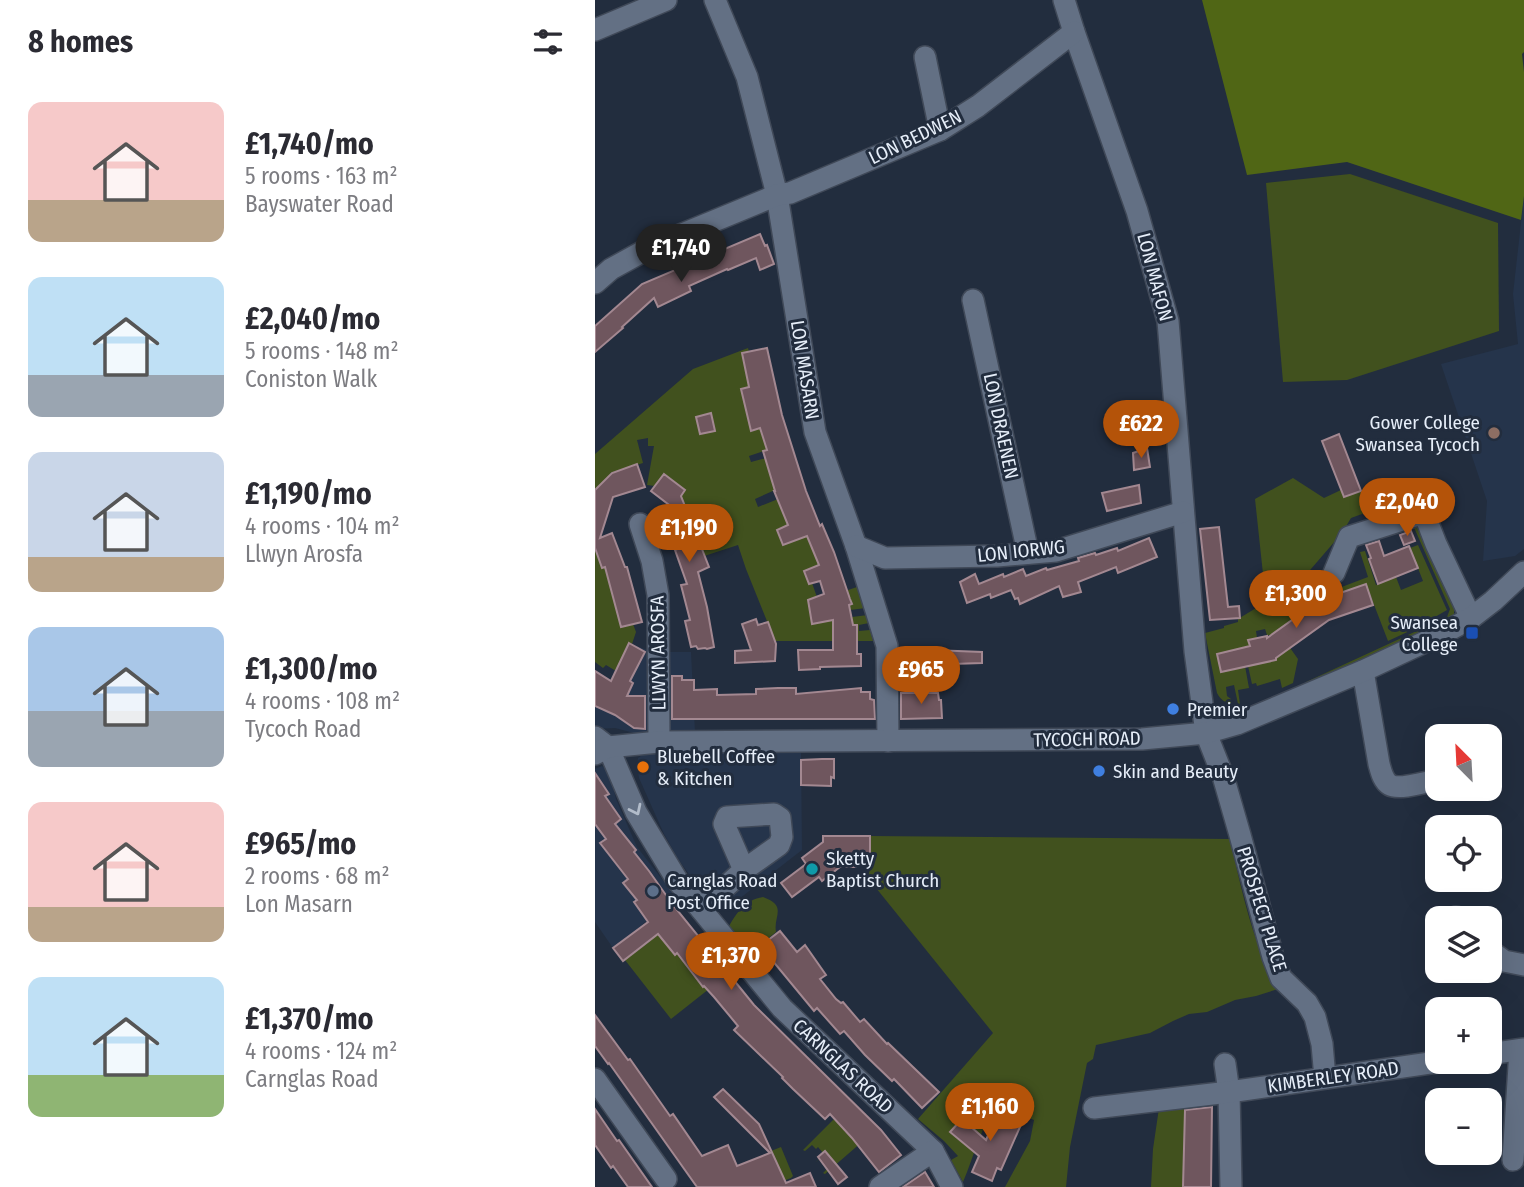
<!DOCTYPE html>
<html lang="en">
<head>
<meta charset="utf-8">
<style>
  body { margin:0; font-family:"Fira Sans Condensed",sans-serif; background:#f2f2f3; color:#2b2b33; height:100vh; display:flex; flex-direction:column; font-size:26px; white-space:nowrap }
  * { box-sizing:border-box; margin:0 }
  p { font-size:23px; color:#7c7c81 }
  .icon { flex:none; width:38px; height:38px; fill:none; stroke:currentColor; stroke-width:2; stroke-linecap:round; stroke-linejoin:round }
  .map { position:relative; flex:1; overflow:hidden }
  .sheet { display:flex; flex-direction:column; background:#fff; width:595px }
  .sheet>* { flex:none }
  .needle { width:46px; rotate:336deg }
  .controls { position:absolute; left:830px; top:724px; display:grid; gap:14px }
  .controls a { display:grid; place-items:center; width:77px; height:77px; border-radius:14px; background:#fff; box-shadow:0 7px 28px #0002; font-size:35px }
  .price { position:absolute; translate:-50% -60px; padding:0 16px; border-radius:24px; background:#b45309; color:#fff; font-size:23px; line-height:46px; filter:drop-shadow(0 2px 4px #0008) }
  .price::after { content:''; position:absolute; left:50%; top:42px; width:21px; height:16px; margin-left:-10px; background:inherit; clip-path:polygon(0 0,100% 0,50% 100%) }
  .price.current { background:#222; color:#fff }
  ul { padding:0; list-style:none }
  li { display:flex; align-items:center; gap:21px; height:175px; padding:0 28px }
  li span { display:grid; place-items:center; flex:none; width:196px; height:140px; border-radius:14px; color:#555 }
  li>.icon { margin-inline-start:auto }
  span .icon { width:84px; height:84px; fill:#fffc; stroke-width:1 }
  li b { font-size:30px }
  h2 { display:flex; justify-content:space-between; align-items:center; height:84px; padding:0 28px; font-size:30px }
  main { display:flex; flex:1; min-height:0 }
  .map>svg:first-child { display:block }
</style>
</head>
<body>
<main>
<section class="sheet">
<h2>8 homes<svg class="icon" aria-label="filters" viewBox="0 0 24 24"><path d="M4 7h16M4 17h16"/><circle cx="9" cy="7" r="2"/><circle cx="15" cy="17" r="2"/></svg></h2>
<ul>
<li><span style="background:linear-gradient(#f6c9c9 70%,#b9a48a 0)"><svg class="icon" aria-label="home" viewBox="0 0 24 24"><path d="M3 11l9-7 9 7M6 9v11h12V9"/></svg></span><div><b>£1,740/mo</b><p>5 rooms · 163 m²</p><p>Bayswater Road</p></div></li>
<li><span style="background:linear-gradient(#bfe0f5 70%,#9aa5b1 0)"><svg class="icon" aria-label="home" viewBox="0 0 24 24"><path d="M3 11l9-7 9 7M6 9v11h12V9"/></svg></span><div><b>£2,040/mo</b><p>5 rooms · 148 m²</p><p>Coniston Walk</p></div></li>
<li><span style="background:linear-gradient(#c9d6e8 75%,#b9a48a 0)"><svg class="icon" aria-label="home" viewBox="0 0 24 24"><path d="M3 11l9-7 9 7M6 9v11h12V9"/></svg></span><div><b>£1,190/mo</b><p>4 rooms · 104 m²</p><p>Llwyn Arosfa</p></div></li>
<li><span style="background:linear-gradient(#a9c7e8 60%,#9aa5b1 0)"><svg class="icon" aria-label="home" viewBox="0 0 24 24"><path d="M3 11l9-7 9 7M6 9v11h12V9"/></svg></span><div><b>£1,300/mo</b><p>4 rooms · 108 m²</p><p>Tycoch Road</p></div></li>
<li><span style="background:linear-gradient(#f6c9c9 75%,#b9a48a 0)"><svg class="icon" aria-label="home" viewBox="0 0 24 24"><path d="M3 11l9-7 9 7M6 9v11h12V9"/></svg></span><div><b>£965/mo</b><p>2 rooms · 68 m²</p><p>Lon Masarn</p></div></li>
<li><span style="background:linear-gradient(#bfe0f5 70%,#8fb573 0)"><svg class="icon" aria-label="home" viewBox="0 0 24 24"><path d="M3 11l9-7 9 7M6 9v11h12V9"/></svg></span><div><b>£1,370/mo</b><p>4 rooms · 124 m²</p><p>Carnglas Road</p></div></li>
</ul>
</section>
<div class="map">
<svg width="929" height="1187" viewBox="0 0 929 1187">
  <rect width="100%" height="100%" fill="#222d3e"/>
  <!-- built -->
  <g fill="#25344b">
    <polygon points="929,196 929,549 920,556 888,561 892,501 846,364 923,344 918,294"/>
    <polygon points="34,643 57,652 96,652 100,732 39,733 20,728 0,729 0,671 16,680"/>
    <polygon points="53,751 206,751 207,850 135,906 120,889 109,895 83,859 69,834 44,778 42,765 43,758"/>
    <polygon points="7,766 12,770 17,782 21,799 42,847 81,897 61,911 44,928 18,948 0,922 0,769"/>
  </g>
  <!-- green -->
  <g fill="#41511e" fill-rule="evenodd">
    <polygon points="755,174 903,223 904,331 752,380 688,382 671,183"/>
    <path d="M153,348L154,352L147,354L172,450L154,456L156,462L179,456L180,490L160,499L163,507L193,495L195,500L184,504L189,515L206,523L224,565L210,571L212,578L217,583L223,600L265,586L271,608L255,610L254,605L257,604L254,595L235,599L257,617L273,615L274,623L264,625V631L275,630L278,641H180L151,569L143,545L103,558L101,553L108,550L105,541L98,544L95,536L101,533L91,508L78,513V511L85,502L83,500L90,490L69,474L60,486L52,485L59,446H53V438L42,440L48,463L15,473L19,486L10,480L6,484L0,496V454L98,369ZM116,414L120,430L105,434L101,417Z"/>
    <path d="M698,478L729,498L746,490L749,497L767,491L771,492L778,510L756,518L750,528L751,531L747,533L697,591V614L707,607L708,598L732,586L744,588L773,577L765,552L770,551L781,585L801,577L806,590L828,581L815,548L823,545L852,610L821,628L793,641L771,584L683,631L703,659L698,683L687,688L685,679L662,686L661,683L657,684L649,648L622,654L626,672L650,666L654,688L643,690L645,704H643L639,685L631,687L632,696L636,699L637,704C629,702 626,700 622,693L610,633L629,628V626L643,622V619L671,602L660,499ZM670,629L672,635H676L681,660L661,664L653,640L662,638L661,631Z"/>
    <polygon points="817,523 823,525 848,577 859,609 859,615 855,621 712,684 711,682 852,617 855,609"/>
    <polygon points="0,548 7,568 9,567 10,569 26,627 38,624 41,632 37,644 34,643 21,671 11,665 8,668 0,662"/>
    <path d="M275,836L635,839C647,891 657,942 683,989L661,996L640,1000L612,1012L594,1014L578,1021L555,1033L501,1045L498,1059L492,1063L475,1147L471,1187H410L435,1141L439,1120L403,1105C385,1127 379,1157 368,1182L356,1160L363,1156L349,1141L323,1119L398,1033L273,878L275,868ZM367,1119L382,1132L371,1145L355,1132Z"/>
    <path d="M168,897C193,906 178,916 181,932L155,953L134,926C143,911 150,900 168,897Z"/>
    <path d="M72,925L76,950L81,954L89,948C90,966 89,966 107,970L100,976L108,987L115,981L119,985L76,1019L30,960L54,942Z"/>
    <polygon points="601,1104 601,1108 590,1109 594,1187 556,1187 558,1149 564,1108"/>
    <polygon points="242,1116 241,1121 263,1144 268,1141 230,1174 228,1173 239,1162 231,1153 220,1163 229,1154 223,1147 221,1149 217,1145 210,1151 208,1150"/>
    <polygon points="186,1147 198,1176 196,1178 173,1187 124,1187 166,1169 162,1158 169,1155 173,1165 176,1151"/>
  </g>
  <!-- forest -->
  <polygon fill="#506615" points="607,0 929,0 929,52 927,54 929,72 929,196 926,220 752,162 652,175"/>
  <!-- building -->
  <g fill="#6f565e" stroke="#a38891" stroke-width="2">
    <polygon points="165,234 170,246 172,245 179,264 165,270 161,258 133,270 132,269 94,286 96,291 63,307 59,298 27,327 28,328 0,352 0,326 47,284"/>
    <polygon points="172,348 187,415 211,491 225,526 227,524 239,552 255,599 257,604 254,605 258,625 262,625 262,654 266,654 266,666 225,667 225,669 204,670 203,650 238,650 238,620 217,624 213,600 229,594 225,581 214,584 209,571 224,565 212,536 188,545 182,530 193,525 179,491 180,491 168,451 172,450 165,428 156,431 146,389 154,387 147,353"/>
    <polygon points="116,413 120,431 105,434 101,417"/>
    <polygon points="744,434 766,491 749,497 727,441"/>
    <polygon points="552,448 555,467 539,470 538,453"/>
    <polygon points="42,464 50,487 18,497 5,538 17,533 30,567 32,567 47,622 26,627 10,567 7,568 0,548 0,490 17,473"/>
    <polygon points="69,474 90,490 86,496 114,567 103,572 112,607 119,647 112,649 110,648 103,649 101,646 96,647 90,621 95,620 86,585 92,584 80,550 88,547 74,515 82,511 56,491"/>
    <polygon points="544,485 546,503 512,511 507,493"/>
    <polygon points="624,527 633,607 644,606 645,618 615,620 605,529"/>
    <polygon points="816,531 820,541 809,545 805,535"/>
    <polygon points="554,538 562,557 523,573 521,567 483,582 486,592 468,597 464,586 425,604 423,598 420,599 416,590 396,598 395,594 372,603 365,582 380,574 384,584 408,574 409,577 428,569 431,576 451,568 452,570 484,561 483,558 500,553 501,555 522,548 523,551"/>
    <polygon points="784,541 789,556 814,546 823,568 783,584 774,559 776,558 771,545"/>
    <polygon points="771,584 778,605 734,620 681,658 681,660 626,672 622,654 655,646 653,640 672,636 672,638 725,600"/>
    <polygon points="161,619 163,625 173,622 181,644 180,661 140,663 140,651 156,650 147,624"/>
    <polygon points="34,643 50,652 35,681 38,683 32,696 50,696 50,729 39,728 20,715 0,706 0,671 16,681"/>
    <polygon points="337,650 387,652 387,663 326,665 326,651"/>
    <polygon points="77,676 87,676 87,680 99,680 99,690 122,689 122,695 161,694 161,689 183,688 201,688 201,694 266,688 266,692 275,692 275,699 279,700 280,719 77,719"/>
    <polygon points="306,693 343,693 344,700 346,700 347,718 306,719"/>
    <polygon points="227,759 239,759 239,778 236,777 236,786 206,785 206,760"/>
    <polygon points="0,773 14,794 10,796 26,819 20,824 41,850 39,852 54,871 78,905 159,1005 286,1130 306,1155 284,1172 257,1138 235,1114 230,1119 198,1089 187,1078 188,1077 139,1030 143,1026 119,997 109,986 108,987 82,953 80,955 63,934 28,961 18,948 53,922 39,902 42,900 28,883 33,879 5,843 11,839 0,824"/>
    <polygon points="228,836 275,836 275,861 261,860 261,867 245,867 227,881 224,877 197,897 186,883 211,864 207,858 228,842"/>
    <polygon points="185,931 202,952 210,945 231,975 225,979 241,999 246,1003 248,1002 265,1022 269,1019 292,1044 293,1043 344,1092 327,1108 299,1079 297,1081 270,1055 249,1031 245,1034 222,1008 219,1011 177,960 175,962 164,947"/>
    <polygon points="0,1015 33,1060 35,1059 75,1116 78,1114 107,1156 133,1145 142,1166 175,1153 119,1097 128,1089 164,1124 191,1183 215,1173 221,1187 102,1187 14,1063 13,1064 0,1046"/>
    <polygon points="617,1107 616,1187 588,1187 590,1110"/>
    <polygon points="0,1109 22,1141 24,1140 57,1187 33,1187 18,1166 16,1168 0,1145"/>
    <polygon points="404,1110 428,1120 406,1170 402,1168 397,1181 377,1172 384,1156 355,1132 367,1119 391,1140"/>
    <polygon points="230,1151 252,1177 243,1184 223,1157"/>
    <polygon points="330,1172 339,1187 308,1187"/>
  </g>
  <g fill="none" stroke-linecap="round" stroke-linejoin="round">
    <!-- minor casing -->
    <g stroke="#404958" stroke-width="24">
      <g id="minor">
        <polyline points="120,0 152,77 182,195 220,432 261,546 292,646 293,741"/>
        <polyline points="469,0 479,32 542,211 573,321 600,651 611,733 628,776 645,835 678,957 686,978 712,1003 720,1017 727,1044 730,1078"/>
        <polyline points="0,30 71,0"/>
        <polyline points="330,57 345,130"/>
        <polyline points="0,283 16,269 56,247 182,195 195,193 345,130 383,106 479,32"/>
        <polyline points="378,300 433,553"/>
        <polyline points="45,524 57,561 63,595 64,742"/>
        <polyline points="261,546 290,558 402,556 461,551 588,512"/>
        <polyline points="739,573 754,537 829,513 841,544 876,618"/>
        <path d="M768,671L784,764C786,771 788,781 795,785C804,790 831,782 842,780"/>
        <polyline points="0,737 13,747 41,812 82,880 187,1008 338,1151 357,1187"/>
        <polyline points="0,754 13,747 64,742 547,739 611,733 642,724 768,671 847,634 876,618 898,601 929,572"/>
        <polyline points="106,909 149,870 184,845 187,837 185,818 179,814 132,817 129,824 149,870"/>
        <polyline points="861,917 862,919"/>
        <polyline points="894,950 909,961 929,965"/>
        <polyline points="894,1054 929,1049"/>
        <polyline points="630,1064 634,1092 636,1187"/>
        <polyline points="0,1079 71,1179"/>
        <polyline points="499,1108 634,1092 842,1062"/>
        <polyline points="918,1160 925,1050"/>
        <polyline points="285,1187 338,1151"/>
      </g>
    </g>
    <!-- minor -->
    <use href="#minor" stroke="#637084" stroke-width="21"/>
  </g>
  <!-- one-way arrows -->
  <defs><path id="oneway-chevron" d="M-2-3.5L2.5 0L-2 3.5" fill="none" stroke-width="1.6" stroke-linecap="round" stroke-linejoin="round" transform="scale(1.75)"/></defs>
  <use stroke="#b2bcca" href="#oneway-chevron" transform="translate(41 810) rotate(64)"/>
  <!-- markers -->
  <circle fill="#8d6e63" stroke="#222d3e" stroke-width="2.5" cx="899" cy="433" r="7"/>
  <rect fill="#1a4fb4" stroke="#222d3e" stroke-width="2.5" x="870" y="626" width="14" height="14" rx="3.5"/>
  <g fill="#3f7fe0" stroke="#222d3e" stroke-width="2.5">
    <circle cx="578" cy="709" r="7"/>
    <circle cx="504" cy="771" r="7"/>
  </g>
  <circle fill="#e8710a" stroke="#222d3e" stroke-width="2.5" cx="48" cy="767" r="7"/>
  <circle fill="#0f9aa8" stroke="#222d3e" stroke-width="2.5" cx="217" cy="869" r="7"/>
  <circle fill="#5c6f8a" stroke="#222d3e" stroke-width="2.5" cx="58" cy="891" r="7"/>
  <g text-anchor="middle" dominant-baseline="central" stroke-width="6" stroke-linejoin="round" paint-order="stroke">
    <!-- street labels -->
    <g font-size="19" fill="#e6eef9" stroke="#222d3e">
      <text transform="translate(320 137) rotate(-26)">LON BEDWEN</text>
      <text transform="translate(560 277) rotate(75)">LON MAFON</text>
      <text transform="translate(210 370) rotate(81)">LON MASARN</text>
      <text transform="translate(406 426) rotate(78)">LON DRAENEN</text>
      <text transform="translate(426 551) rotate(-6)">LON IORWG</text>
      <text transform="translate(63 653) rotate(-91)">LLWYN AROSFA</text>
      <text transform="translate(492 739) rotate(-1)">TYCOCH ROAD</text>
      <text transform="translate(667 909) rotate(73)">PROSPECT PLACE</text>
      <text transform="translate(248 1066) rotate(43)">CARNGLAS ROAD</text>
      <text transform="translate(738 1077) rotate(-8)">KIMBERLEY ROAD</text>
    </g>
    <!-- poi labels -->
    <g font-size="19" fill="#e6eef9" stroke="#222d3e" text-anchor="start">
      <text x="885" y="422" text-anchor="end">Gower College<tspan x="885" dy="22">Swansea Tycoch</tspan></text>
      <text x="863" y="622" text-anchor="end">Swansea<tspan x="863" dy="22">College</tspan></text>
      <text x="592" y="709">Premier</text>
      <text x="62" y="756">Bluebell Coffee<tspan x="62" dy="22">&amp; Kitchen</tspan></text>
      <text x="518" y="771">Skin and Beauty</text>
      <text x="231" y="858">Sketty<tspan x="231" dy="22">Baptist Church</tspan></text>
      <text x="72" y="880">Carnglas Road<tspan x="72" dy="22">Post Office</tspan></text>
    </g>
  </g>
</svg>
<div class="controls">
<a><svg class="needle" viewBox="-14 -14 28 28"><path d="M0-13l5 13h-10z" fill="#e53935"/><path d="M0 13l5-13h-10z" fill="#7c7c81"/></svg></a>
<a><svg class="icon" aria-label="locate" viewBox="0 0 24 24"><circle cx="12" cy="12" r="6"/><path d="M12 2v4M12 18v4M2 12h4M18 12h4"/></svg></a>
<a><svg class="icon" aria-label="layers" viewBox="0 0 24 24"><path d="M12 4l9 5-9 5-9-5zM3 14l9 5 9-5"/></svg></a>
<a>+</a>
<a>−</a>
</div>
<b class="price current" style="left:86px;top:284px">£1,740</b>
<b class="price" style="left:546px;top:460px">£622</b>
<b class="price" style="left:812px;top:538px">£2,040</b>
<b class="price" style="left:94px;top:564px">£1,190</b>
<b class="price" style="left:701px;top:630px">£1,300</b>
<b class="price" style="left:326px;top:706px">£965</b>
<b class="price" style="left:136px;top:992px">£1,370</b>
<b class="price" style="left:395px;top:1143px">£1,160</b>
</div>
</main>
</body>
</html>
